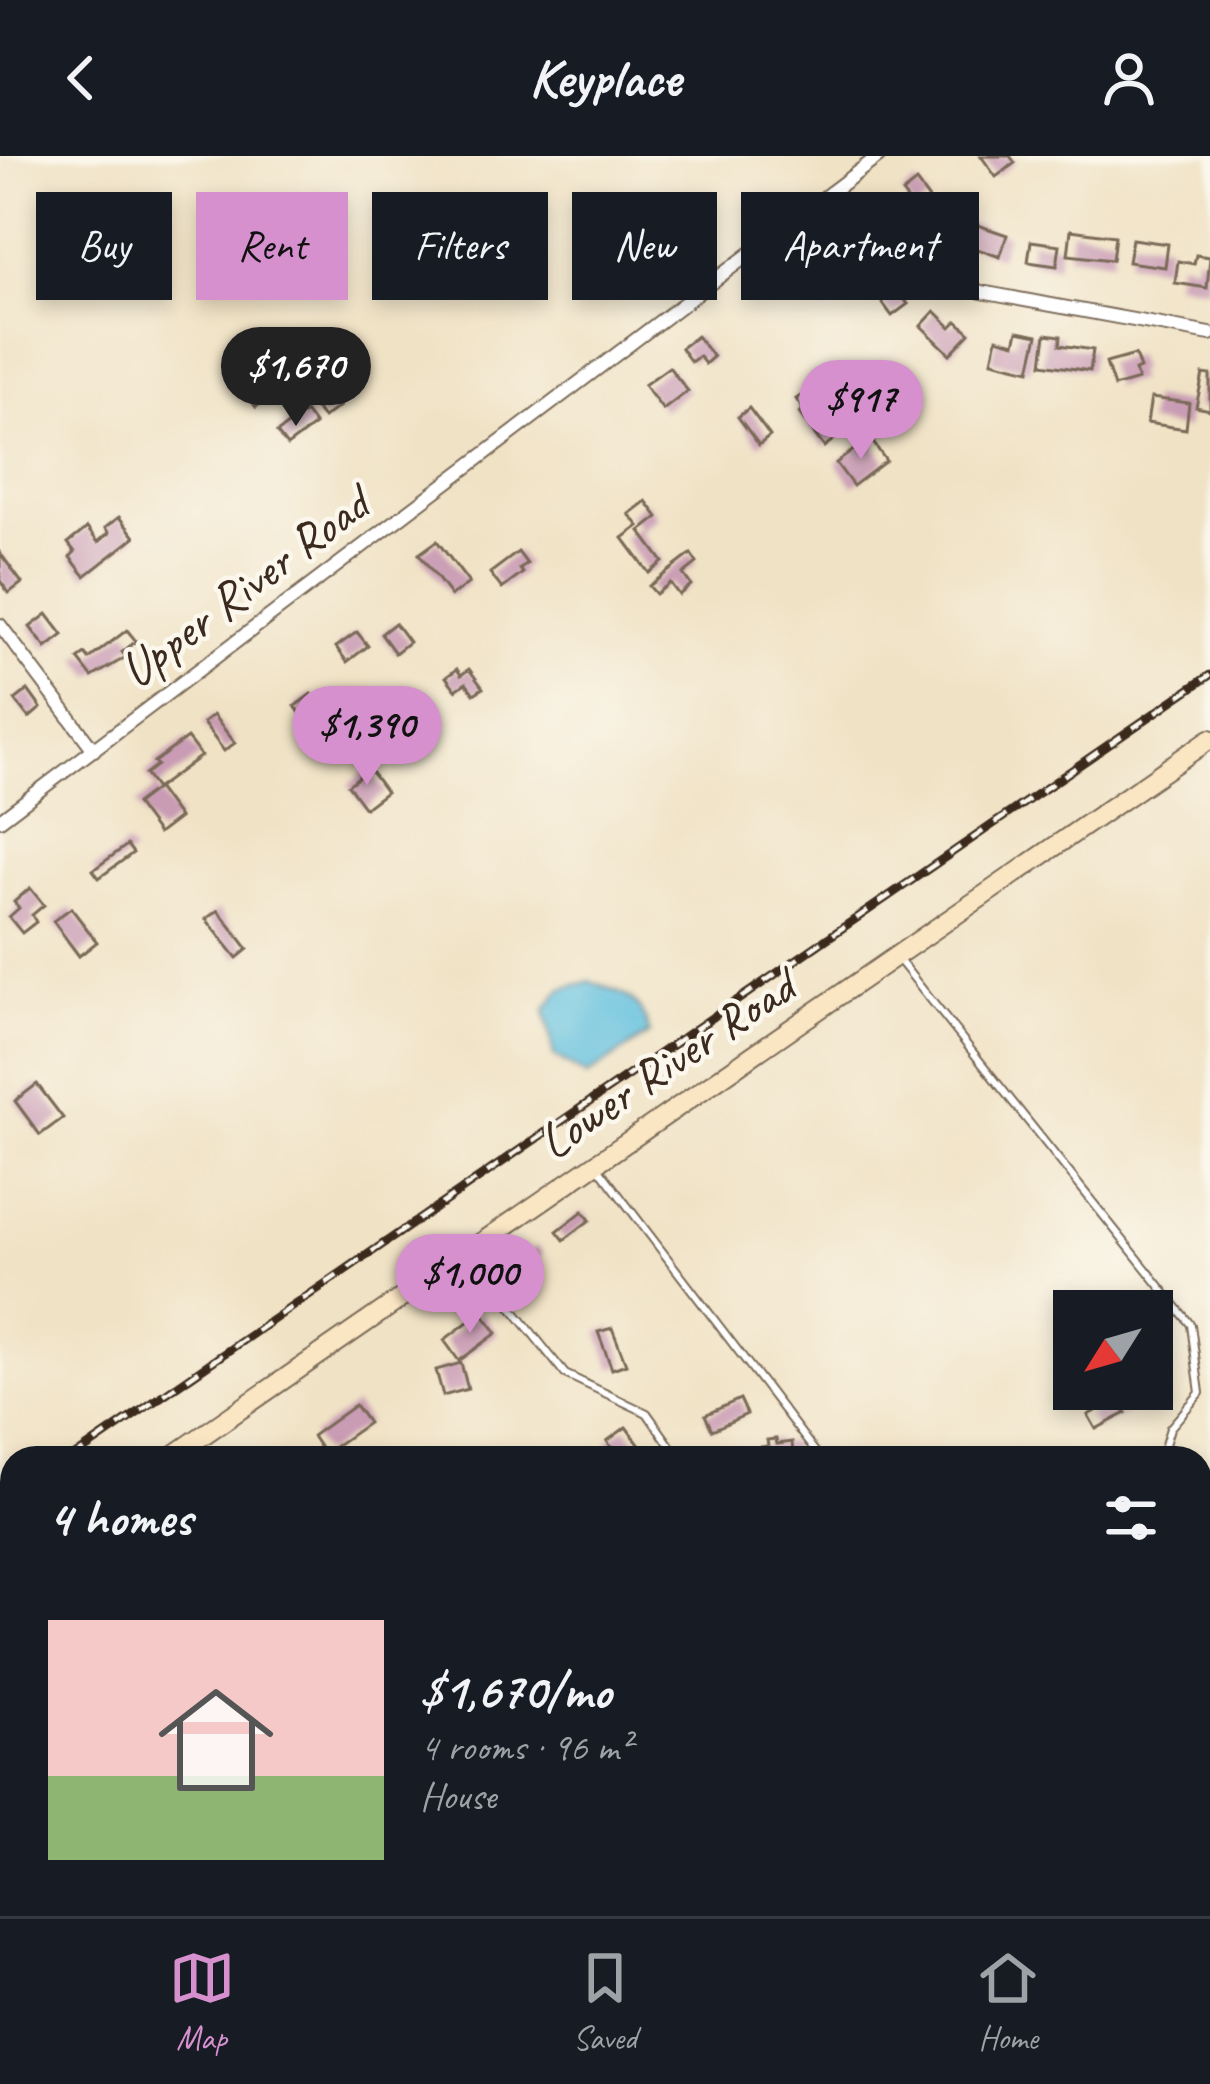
<!DOCTYPE html>
<html lang="en">
<head>
<meta charset="utf-8">
<style>
  body { margin:0; font-family:Caveat,sans-serif; background:#242831; color:#f1f3f6; height:100vh; display:flex; flex-direction:column; font-size:45px; white-space:nowrap }
  * { box-sizing:border-box; margin:0 }
  p { font-size:39px; color:#9ea1a6 }
  .icon { flex:none; width:66px; height:66px; fill:none; stroke:currentColor; stroke-width:2; stroke-linecap:round; stroke-linejoin:round }
  .map { position:relative; flex:1; overflow:hidden }
  .side { position:absolute; left:0px; top:1290px; width:1212px; height:471px; display:flex; flex-direction:column; background:#171b24; border-radius:36px 36px 0 0; box-shadow:0 6px 18px #0003 }
  .side>* { flex:none }
  .top-card { position:absolute; left:36px; top:36px; width:1140px; height:108px; display:flex; gap:24px }
  .needle { width:78px; rotate:233deg }
  .fabs { position:absolute; left:1053px; top:1134px; display:grid; gap:24px }
  .fabs a { display:grid; place-items:center; width:120px; height:120px; border-radius:0px; background:#171b24; box-shadow:0 6px 18px #0003; font-size:60px }
  .price { position:absolute; translate:-50% -102px; padding:0 27px; border-radius:42px; background:#d690ce; color:#111; font-size:39px; line-height:78px; filter:drop-shadow(0 3px 6px #0008) }
  .price::after { content:''; position:absolute; left:50%; top:72px; width:36px; height:27px; margin-left:-18px; background:inherit; clip-path:polygon(0 0,100% 0,50% 100%) }
  .price.on { background:#222; color:#fff }
  ul { padding:0; list-style:none }
  li { display:flex; align-items:center; gap:36px; height:300px; padding:0 48px }
  li+li { border-top:3px solid #363941 }
  li span { display:grid; place-items:center; flex:none; width:336px; height:240px; border-radius:0px; color:#555 }
  li>.icon { margin-inline-start:auto }
  span .icon { width:144px; height:144px; fill:#fffc; stroke-width:1 }
  li b { font-size:51px }
  h2 { display:flex; justify-content:space-between; align-items:center; height:144px; padding:0 48px; font-size:51px }
  .tag { padding:0 42px; border-radius:0px; background:#171b24; box-shadow:0 6px 18px #0003; font-size:42px; line-height:108px }
  .tag.on { background:#d690ce; color:#111 }
  header { display:flex; justify-content:space-between; align-items:center; height:156px; padding:0 48px; background:#171b24; font-size:54px; font-weight:700 }
  .tab-bar { display:flex; justify-content:space-around; align-items:center; height:168px; border-top:3px solid #363941; background:#171b24; font-size:33px; color:#9ea1a6 }
  .tab-bar a { display:grid; justify-items:center; gap:6px }
  .tab-bar .on { color:#d690ce }
  .map>svg:first-child { display:block }
</style>
</head>
<body>
<header><svg class="icon" aria-label="back" viewBox="0 0 24 24"><path d="M15 5l-7 7 7 7"/></svg>Keyplace<svg class="icon" aria-label="person" viewBox="0 0 24 24"><circle cx="12" cy="8" r="4"/><path d="M4 21q1-7 8-7t8 7"/></svg></header>
<div class="map">
<svg width="1210" height="1760" viewBox="0 0 1210 1760">
  <rect width="100%" height="100%" fill="#fbf7ec"/>
  <filter id="ink" filterUnits="userSpaceOnUse"><feTurbulence type="fractalNoise" baseFrequency=".00833" numOctaves="2"/><feDisplacementMap in="SourceGraphic" scale="24" xChannelSelector="R" yChannelSelector="G"/><feConvolveMatrix kernelMatrix="1 2 1 2 8 2 1 2 1" color-interpolation-filters="sRGB"/></filter>
  <filter id="wash" filterUnits="userSpaceOnUse"><feTurbulence type="fractalNoise" baseFrequency=".004" numOctaves="4" result="noise"/><feDisplacementMap in="SourceGraphic" scale="48" xChannelSelector="R" yChannelSelector="G"/><feGaussianBlur stdDeviation="2.7" result="paint"/><feColorMatrix in="noise" values="0 0 0 0 0 0 0 0 0 0 0 0 0 0 0 0 0 1.4 0 .05"/><feComposite in="paint" operator="in"/></filter>
  <g filter="url(#wash)">
    <rect width="100%" height="100%" fill="#f0e2c5"/>
    <!-- water -->
    <g fill="#5fbfde" stroke="#4d747e" stroke-width="3">
      <path d="M590,825C623,838 641,840 649,878L587,920L554,900L545,854L561,833Z"/>
      <polygon points="1210,1519 1210,1760 861,1760 878,1749 1200,1749 1200,1526"/>
    </g>
    <g id="blocks">
      <!-- building -->
      <g fill="#c99bb4">
        <polygon points="981,0 1010,0 1015,7 996,21"/>
        <polygon points="916,26 929,43 915,54 902,37"/>
        <polygon points="957,62 1007,79 1000,101 949,83"/>
        <polygon points="1071,74 1115,80 1112,104 1068,99"/>
        <polygon points="1132,83 1168,88 1165,111 1128,106"/>
        <polygon points="1031,85 1060,89 1057,110 1028,106"/>
        <polygon points="856,94 874,117 856,131 838,108"/>
        <polygon points="803,99 818,120 828,113 839,129 822,141 816,131 803,140 798,133 789,139 775,120"/>
        <polygon points="1196,99 1210,101 1207,132 1175,127 1178,105 1194,108"/>
        <polygon points="894,129 908,148 892,160 878,141"/>
        <polygon points="935,155 951,171 957,165 970,177 950,198 921,170"/>
        <polygon points="1018,175 1038,179 1030,214 992,205 997,182 1015,187"/>
        <polygon points="1046,178 1061,180 1060,189 1093,194 1090,215 1042,208"/>
        <polygon points="697,180 713,201 705,208 699,200 691,206 681,192"/>
        <polygon points="1135,199 1140,213 1135,215 1138,224 1114,231 1106,207"/>
        <polygon points="669,211 688,235 663,254 644,229"/>
        <polygon points="273,215 284,229 256,251 245,236"/>
        <polygon points="1203,218 1210,219 1210,254 1196,251"/>
        <polygon points="877,228 888,242 871,255 860,240"/>
        <polygon points="816,229 848,273 824,291 799,257 803,253 796,243"/>
        <polygon points="329,235 340,250 323,262 312,248"/>
        <polygon points="1151,242 1189,247 1186,273 1147,267"/>
        <polygon points="749,252 770,280 759,289 738,261"/>
        <polygon points="305,256 315,269 287,290 277,277"/>
        <polygon points="870,282 886,305 853,330 836,307"/>
        <polygon points="646,345 658,361 640,375 663,406 649,417 623,382 639,370 629,358"/>
        <polygon points="119,361 135,381 85,420 70,401 75,396 68,387 87,372 98,386 109,377 105,372"/>
        <polygon points="437,385 469,427 451,440 419,398"/>
        <polygon points="518,396 527,408 520,413 523,417 502,433 490,417"/>
        <polygon points="0,397 22,427 9,437 0,425"/>
        <polygon points="691,398 697,407 683,418 691,429 679,439 670,427 656,438 649,430"/>
        <polygon points="47,458 63,479 46,492 30,471"/>
        <polygon points="395,467 409,486 395,497 381,478"/>
        <polygon points="127,474 136,485 122,496 126,501 92,521 78,503 85,498 89,503"/>
        <polygon points="357,476 368,490 347,506 336,491"/>
        <polygon points="457,513 461,519 469,513 483,532 474,538 466,527 456,534 446,521"/>
        <polygon points="28,534 41,552 29,562 15,544"/>
        <polygon points="311,538 331,565 315,577 295,550"/>
        <polygon points="213,559 235,587 224,595 203,567"/>
        <polygon points="187,582 201,600 156,633 145,618 157,609 154,606"/>
        <polygon points="369,613 386,636 365,652 348,629"/>
        <polygon points="157,632 179,662 158,678 136,648"/>
        <polygon points="127,689 133,697 99,722 93,714"/>
        <polygon points="30,732 44,749 32,759 36,766 22,777 9,761 19,752 14,746"/>
        <polygon points="71,752 97,786 79,800 53,765"/>
        <polygon points="218,754 248,793 237,802 206,763"/>
        <polygon points="37,928 63,962 40,979 15,945"/>
        <polygon points="583,1055 590,1064 564,1084 557,1075"/>
        <polygon points="537,1090 543,1098 510,1123 504,1115"/>
        <polygon points="481,1156 497,1177 459,1205 444,1184"/>
        <polygon points="612,1172 626,1208 612,1213 598,1176"/>
        <polygon points="461,1207 468,1233 443,1240 436,1214"/>
        <polygon points="740,1243 747,1258 712,1274 705,1259"/>
        <polygon points="1118,1243 1126,1257 1096,1273 1088,1259"/>
        <polygon points="355,1249 368,1267 324,1298 312,1280"/>
        <polygon points="626,1271 641,1291 626,1302 619,1302 607,1285"/>
        <polygon points="776,1283 777,1288 792,1286 793,1297 749,1302 747,1293 768,1290 767,1284"/>
        <polygon points="1205,1404 1210,1410 1210,1473 1205,1477 1200,1471 1200,1408"/>
      </g>
    </g>
  </g>
  <g filter="url(#ink)">
    <use href="#blocks" fill-opacity="0" stroke="#7a6a58" stroke-width="3"/>
    <g fill="none" stroke-linecap="round" stroke-linejoin="round">
      <!-- lane casing -->
      <g stroke="#7a6a58" stroke-width="10">
        <g id="lane">
          <polyline points="899,804 1191,1169 1200,1237 1170,1272 1161,1302"/>
          <polyline points="597,1010 820,1302"/>
          <polyline points="471,1101 565,1218 647,1257 679,1302"/>
          <polyline points="1200,1366 1207,1375"/>
          <polyline points="0,1481 12,1472"/>
          <polyline points="0,1575 12,1570"/>
        </g>
      </g>
      <!-- street casing -->
      <g stroke="#7a6a58" stroke-width="16">
        <g id="street">
          <polyline points="830,37 891,90 926,112 981,136 1210,178"/>
          <polyline points="0,469 94,594"/>
          <polyline points="0,664 879,0"/>
          <polyline points="0,1709 12,1719"/>
          <polyline points="173,1749 197,1760"/>
          <polyline points="569,1749 575,1760"/>
        </g>
      </g>
      <!-- secondary casing -->
      <g stroke="#7a6a58" stroke-width="22">
        <g id="secondary">
          <polyline points="170,1302 1210,583"/>
          <polyline points="0,1418 12,1410"/>
        </g>
      </g>
      <!-- lane -->
      <use href="#lane" stroke="#fff" stroke-width="6"/>
      <!-- street -->
      <use href="#street" stroke="#fff" stroke-width="12"/>
      <!-- secondary -->
      <use href="#secondary" stroke="#fbe6c4" stroke-width="18"/>
      <!-- rail casing -->
      <g stroke="#3b2a1e" stroke-width="9">
        <g id="rail">
          <polyline points="72,1302 1210,519"/>
          <polyline points="0,1351 12,1343"/>
        </g>
      </g>
      <!-- rail -->
      <use href="#rail" stroke="#fbf7ec" stroke-width="4.5" stroke-dasharray="14" stroke-linecap="butt"/>
    </g>
  </g>
  <g text-anchor="middle" dominant-baseline="central" stroke-width="9" stroke-linejoin="round" paint-order="stroke">
    <!-- street labels -->
    <g font-size="51" fill="#3b2a1e" stroke="#fbf7ec">
      <text transform="translate(244 431) rotate(-37)">Upper River Road</text>
      <text transform="translate(666 908) rotate(-34)">Lower River Road</text>
    </g>
  </g>
</svg>
<div class="fabs">
<a><svg class="needle" viewBox="-14 -14 28 28"><path d="M0-13l5 13h-10z" fill="#e53935"/><path d="M0 13l5-13h-10z" fill="#9ea1a6"/></svg></a>
</div>
<b class="price on" style="left:296px;top:273px">$1,670</b>
<b class="price" style="left:861px;top:306px">$917</b>
<b class="price" style="left:367px;top:632px">$1,390</b>
<b class="price" style="left:470px;top:1180px">$1,000</b>
<div class="top-card">
<a class="tag">Buy</a>
<a class="tag on">Rent</a>
<a class="tag">Filters</a>
<a class="tag">New</a>
<a class="tag">Apartment</a>
</div>
<section class="side">
<h2>4 homes<svg class="icon" aria-label="filters" viewBox="0 0 24 24"><path d="M4 7h16M4 17h16"/><circle cx="9" cy="7" r="2"/><circle cx="15" cy="17" r="2"/></svg></h2>
<ul>
<li><span style="background:linear-gradient(#f6c9c9 65%,#8fb573 0)"><svg class="icon" aria-label="home" viewBox="0 0 24 24"><path d="M3 11l9-7 9 7M6 9v11h12V9"/></svg></span><div><b>$1,670/mo</b><p>4 rooms · 96 m²</p><p>House</p></div></li>
</ul>
</section>
</div>
<nav class="tab-bar">
<a class="on"><svg class="icon" aria-label="map" viewBox="0 0 24 24"><path d="M3 6l6-2 6 2 6-2v14l-6 2-6-2-6 2zM9 4v14M15 6v14"/></svg>Map</a>
<a><svg class="icon" aria-label="saved" viewBox="0 0 24 24"><path d="M7 4h10v16l-5-4-5 4z"/></svg>Saved</a>
<a><svg class="icon" aria-label="home" viewBox="0 0 24 24"><path d="M3 11l9-7 9 7M6 9v11h12V9"/></svg>Home</a>
</nav>
</body>
</html>
